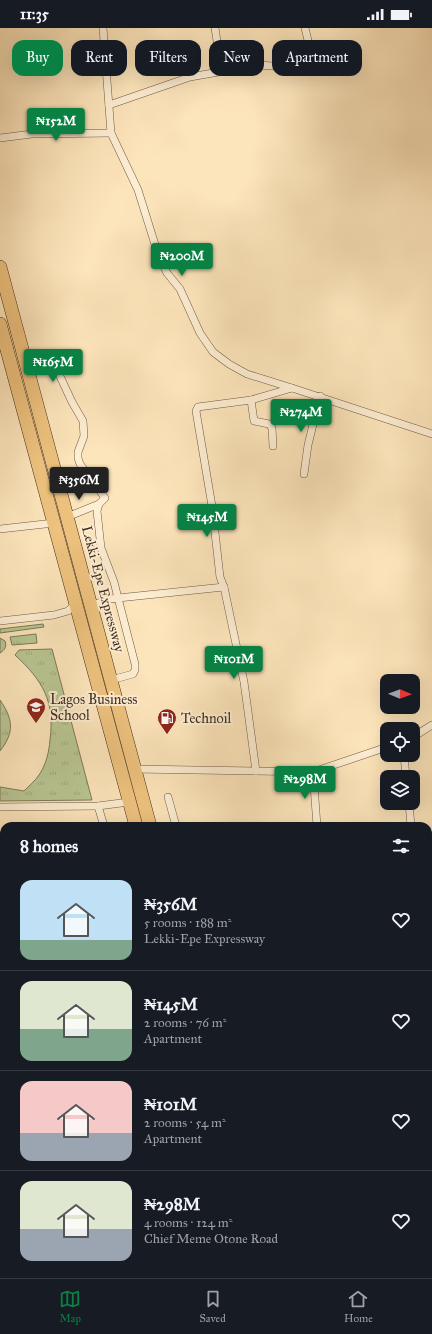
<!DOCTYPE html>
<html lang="en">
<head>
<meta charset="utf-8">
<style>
  body { margin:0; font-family:"IM FELL Great Primer",serif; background:#20242c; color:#f1f3f6; height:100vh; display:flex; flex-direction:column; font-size:15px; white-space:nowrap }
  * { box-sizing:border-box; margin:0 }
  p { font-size:13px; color:#9ea1a6 }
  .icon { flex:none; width:22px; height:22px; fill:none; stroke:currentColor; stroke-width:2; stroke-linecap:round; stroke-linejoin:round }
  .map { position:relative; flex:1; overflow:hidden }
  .side { position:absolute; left:0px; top:794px; width:432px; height:456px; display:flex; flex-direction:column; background:#171b24; border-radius:12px 12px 0 0; box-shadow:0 4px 16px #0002 }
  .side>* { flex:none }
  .hud { position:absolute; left:12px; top:12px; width:408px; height:36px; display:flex; gap:8px }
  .needle { width:26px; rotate:91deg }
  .fabs { position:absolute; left:380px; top:646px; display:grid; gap:8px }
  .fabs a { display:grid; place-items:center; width:40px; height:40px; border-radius:8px; background:#171b24; box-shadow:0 4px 16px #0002; font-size:20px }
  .price { position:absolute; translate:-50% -34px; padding:0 9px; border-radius:4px; background:#0b8043; color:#fff; font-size:13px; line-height:26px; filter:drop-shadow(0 1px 2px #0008) }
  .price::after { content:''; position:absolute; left:50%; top:24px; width:12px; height:9px; margin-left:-6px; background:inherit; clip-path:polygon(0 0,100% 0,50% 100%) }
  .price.selected { background:#222; color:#fff }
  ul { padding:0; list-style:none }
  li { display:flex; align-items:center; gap:12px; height:100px; padding:0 20px }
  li+li { border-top:1px solid #363941 }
  li span { display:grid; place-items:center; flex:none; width:112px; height:80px; border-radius:12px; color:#555 }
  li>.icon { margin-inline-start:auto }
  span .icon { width:48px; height:48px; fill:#fffc; stroke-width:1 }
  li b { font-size:17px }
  h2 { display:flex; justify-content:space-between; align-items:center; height:48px; padding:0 20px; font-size:17px }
  .tag { padding:0 14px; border-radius:12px; background:#171b24; box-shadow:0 4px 16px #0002; font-size:14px; line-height:36px }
  .tag.selected { background:#0b8043; color:#fff }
  .status { display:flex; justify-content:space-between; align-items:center; height:28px; padding:0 20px; background:#171b24; direction:ltr }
  .status svg { height:11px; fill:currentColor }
  .tab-bar { display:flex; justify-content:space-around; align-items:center; height:56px; border-top:1px solid #363941; background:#171b24; font-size:11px; color:#9ea1a6 }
  .tab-bar a { display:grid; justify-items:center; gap:2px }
  .tab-bar .selected { color:#0b8043 }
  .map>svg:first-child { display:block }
</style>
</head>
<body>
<div class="status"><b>11:35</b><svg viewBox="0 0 49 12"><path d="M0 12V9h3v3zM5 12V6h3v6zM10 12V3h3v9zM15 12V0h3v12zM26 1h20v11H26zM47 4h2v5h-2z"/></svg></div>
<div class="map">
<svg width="432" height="1250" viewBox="0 0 432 1250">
  <defs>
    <pattern id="grass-tufts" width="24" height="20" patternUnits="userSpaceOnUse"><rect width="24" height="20" fill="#b9c694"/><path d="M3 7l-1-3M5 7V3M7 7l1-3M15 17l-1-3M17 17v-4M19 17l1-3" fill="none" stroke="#a0aa7f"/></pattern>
  </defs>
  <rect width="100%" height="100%" fill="#fde5bb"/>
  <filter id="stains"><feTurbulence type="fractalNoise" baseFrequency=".005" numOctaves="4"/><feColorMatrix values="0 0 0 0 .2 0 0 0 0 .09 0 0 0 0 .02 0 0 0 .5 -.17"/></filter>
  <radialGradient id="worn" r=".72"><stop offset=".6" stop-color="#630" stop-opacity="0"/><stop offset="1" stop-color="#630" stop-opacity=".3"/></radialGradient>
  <!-- grass -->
  <g fill="url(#grass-tufts)" stroke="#7b7959">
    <polygon points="43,596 44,599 0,605 0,601"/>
    <polygon points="36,606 37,615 12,617 10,609"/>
    <path d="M0,610L5,613C7,618 5,622 0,625Z"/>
    <path d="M52,621L92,772L0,773V759L24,763C29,758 35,753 39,747C46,737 49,724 50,712C55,673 43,653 15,627L19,622Z"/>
    <path d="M0,672C13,691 15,704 0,723Z"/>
  </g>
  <!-- pitch -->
  <rect fill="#b9c694" stroke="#7b7959" x="59" y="1246" width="24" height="4"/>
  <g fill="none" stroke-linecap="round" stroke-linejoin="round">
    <!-- street casing -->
    <g stroke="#6d5a45" stroke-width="8">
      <g id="street">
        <polyline points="103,0 111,105 138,162 158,226 167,245 180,261 200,305 213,324 229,336 247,346 292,360"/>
        <polyline points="215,0 222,44"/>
        <polyline points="109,77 190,49 259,37 300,40 311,38 313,33 305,0"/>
        <polyline points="0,110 32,106 111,105"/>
        <polyline points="25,334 50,338 58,344 72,374 83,393 84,408 78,424 78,430 80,436 105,470 99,476 97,483 101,520 114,554 118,570 224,559 220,549 212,478 196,383 198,379 251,372 292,360 432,406"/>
        <polyline points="251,372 254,393 269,396 272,400 273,418"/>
        <polyline points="304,446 308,417 320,368"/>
        <polyline points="67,489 99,476"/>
        <polyline points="0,501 54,495"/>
        <polyline points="224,559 244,654 256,743"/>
        <polyline points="91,577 111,571 118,570 135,636 135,642 133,646 111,652"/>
        <polyline points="0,593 54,587 68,583 76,576"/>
        <polyline points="413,709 432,697"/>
        <polyline points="404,727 406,749"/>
        <polyline points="135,741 313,744 387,719"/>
        <polyline points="313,744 317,798"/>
        <polyline points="168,769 176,798"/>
        <polyline points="409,775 411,798"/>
        <polyline points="98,778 104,798"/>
        <polyline points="0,779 98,778 129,774"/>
        <polyline points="428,849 432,849"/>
        <polyline points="0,989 4,989"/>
        <polyline points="428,1119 432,1120"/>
        <polyline points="428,1181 432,1180"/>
        <polyline points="0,1188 4,1188"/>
      </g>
    </g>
    <!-- highway casing -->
    <g stroke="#3d2c1e" stroke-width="14">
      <g id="highway">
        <polyline points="0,239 150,798"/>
        <polyline points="0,296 136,798"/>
        <polyline points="165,1250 165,1246"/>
        <polyline points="175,1250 175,1246"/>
      </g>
    </g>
    <!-- street -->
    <use href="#street" stroke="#feeed3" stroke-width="7"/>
    <!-- highway -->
    <use href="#highway" stroke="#eec27e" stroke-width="13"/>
  </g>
  <!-- icons -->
  <defs>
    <g id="university-pin" transform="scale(1)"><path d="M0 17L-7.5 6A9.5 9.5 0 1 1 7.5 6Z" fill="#8f2418" stroke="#feeed3"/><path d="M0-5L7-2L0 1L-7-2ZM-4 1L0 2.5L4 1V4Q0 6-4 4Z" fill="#fff"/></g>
    <g id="fuel-pin" transform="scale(1)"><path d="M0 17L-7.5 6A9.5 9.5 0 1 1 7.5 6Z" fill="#8f2418" stroke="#feeed3"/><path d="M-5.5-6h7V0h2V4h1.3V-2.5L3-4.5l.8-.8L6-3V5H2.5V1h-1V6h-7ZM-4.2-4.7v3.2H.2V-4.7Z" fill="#fff"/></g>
  </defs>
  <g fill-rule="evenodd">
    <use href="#university-pin" x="36" y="679"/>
    <use href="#fuel-pin" x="167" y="690"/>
  </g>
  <g text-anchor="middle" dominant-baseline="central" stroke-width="4" stroke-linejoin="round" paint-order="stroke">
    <!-- street labels -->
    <g font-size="14" fill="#3d2c1e" stroke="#feeed3">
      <text transform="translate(103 561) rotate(75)">Lekki-Epe Expressway</text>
    </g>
    <!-- poi labels -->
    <g font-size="14" fill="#3d2c1e" stroke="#feeed3" text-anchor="start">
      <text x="50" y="671">Lagos Business<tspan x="50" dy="16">School</tspan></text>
      <text x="181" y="690">Technoil</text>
    </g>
  </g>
  <rect width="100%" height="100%" filter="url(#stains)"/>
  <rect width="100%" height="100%" fill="url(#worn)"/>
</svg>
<div class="fabs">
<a><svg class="needle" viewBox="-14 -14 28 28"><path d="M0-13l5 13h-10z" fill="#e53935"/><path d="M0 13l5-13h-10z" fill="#9ea1a6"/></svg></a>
<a><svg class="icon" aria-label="locate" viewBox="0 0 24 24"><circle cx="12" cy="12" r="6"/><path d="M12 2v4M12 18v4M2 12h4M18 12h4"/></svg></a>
<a><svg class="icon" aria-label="layers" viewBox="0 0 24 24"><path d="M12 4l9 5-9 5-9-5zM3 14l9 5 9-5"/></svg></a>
</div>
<b class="price" style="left:56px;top:114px">₦152M</b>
<b class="price" style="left:182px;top:249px">₦200M</b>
<b class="price" style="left:53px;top:355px">₦165M</b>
<b class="price" style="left:301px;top:405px">₦274M</b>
<b class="price selected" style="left:79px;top:473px">₦356M</b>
<b class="price" style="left:207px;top:510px">₦145M</b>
<b class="price" style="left:234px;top:652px">₦101M</b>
<b class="price" style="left:305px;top:772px">₦298M</b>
<div class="hud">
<a class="tag selected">Buy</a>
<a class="tag">Rent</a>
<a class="tag">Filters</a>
<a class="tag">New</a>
<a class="tag">Apartment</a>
</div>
<section class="side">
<h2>8 homes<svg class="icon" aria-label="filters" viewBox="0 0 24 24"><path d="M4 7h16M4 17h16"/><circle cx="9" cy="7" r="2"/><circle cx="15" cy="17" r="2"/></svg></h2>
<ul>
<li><span style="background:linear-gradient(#bfe0f5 75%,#7fa58c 0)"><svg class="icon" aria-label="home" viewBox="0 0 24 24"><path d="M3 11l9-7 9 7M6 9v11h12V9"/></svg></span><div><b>₦356M</b><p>5 rooms · 188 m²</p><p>Lekki-Epe Expressway</p></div><svg class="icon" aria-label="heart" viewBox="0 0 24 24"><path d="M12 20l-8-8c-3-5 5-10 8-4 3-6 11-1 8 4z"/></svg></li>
<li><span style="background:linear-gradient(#dfe7d0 60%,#7fa58c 0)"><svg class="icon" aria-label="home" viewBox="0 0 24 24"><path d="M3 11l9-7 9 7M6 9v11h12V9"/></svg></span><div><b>₦145M</b><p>2 rooms · 76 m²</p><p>Apartment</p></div><svg class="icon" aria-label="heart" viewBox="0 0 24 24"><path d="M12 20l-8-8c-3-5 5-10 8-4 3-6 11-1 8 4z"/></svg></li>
<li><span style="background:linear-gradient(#f6c9c9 65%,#9aa5b1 0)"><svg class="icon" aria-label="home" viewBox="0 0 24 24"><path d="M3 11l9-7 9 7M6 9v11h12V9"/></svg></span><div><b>₦101M</b><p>2 rooms · 54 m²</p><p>Apartment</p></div><svg class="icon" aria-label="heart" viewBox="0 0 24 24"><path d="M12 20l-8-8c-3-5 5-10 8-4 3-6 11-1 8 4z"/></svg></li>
<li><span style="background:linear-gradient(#dfe7d0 60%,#9aa5b1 0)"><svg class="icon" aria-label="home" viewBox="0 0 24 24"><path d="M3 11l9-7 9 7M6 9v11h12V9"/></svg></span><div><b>₦298M</b><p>4 rooms · 124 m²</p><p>Chief Meme Otone Road</p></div><svg class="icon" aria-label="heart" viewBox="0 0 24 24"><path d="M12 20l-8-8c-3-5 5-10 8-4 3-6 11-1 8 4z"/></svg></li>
</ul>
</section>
</div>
<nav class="tab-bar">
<a class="selected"><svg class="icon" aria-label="map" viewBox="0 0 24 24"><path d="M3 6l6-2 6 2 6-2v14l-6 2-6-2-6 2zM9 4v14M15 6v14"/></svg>Map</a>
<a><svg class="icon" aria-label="saved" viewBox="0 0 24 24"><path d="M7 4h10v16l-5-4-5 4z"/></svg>Saved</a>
<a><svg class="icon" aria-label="home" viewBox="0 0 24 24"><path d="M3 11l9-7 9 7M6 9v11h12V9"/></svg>Home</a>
</nav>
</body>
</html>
